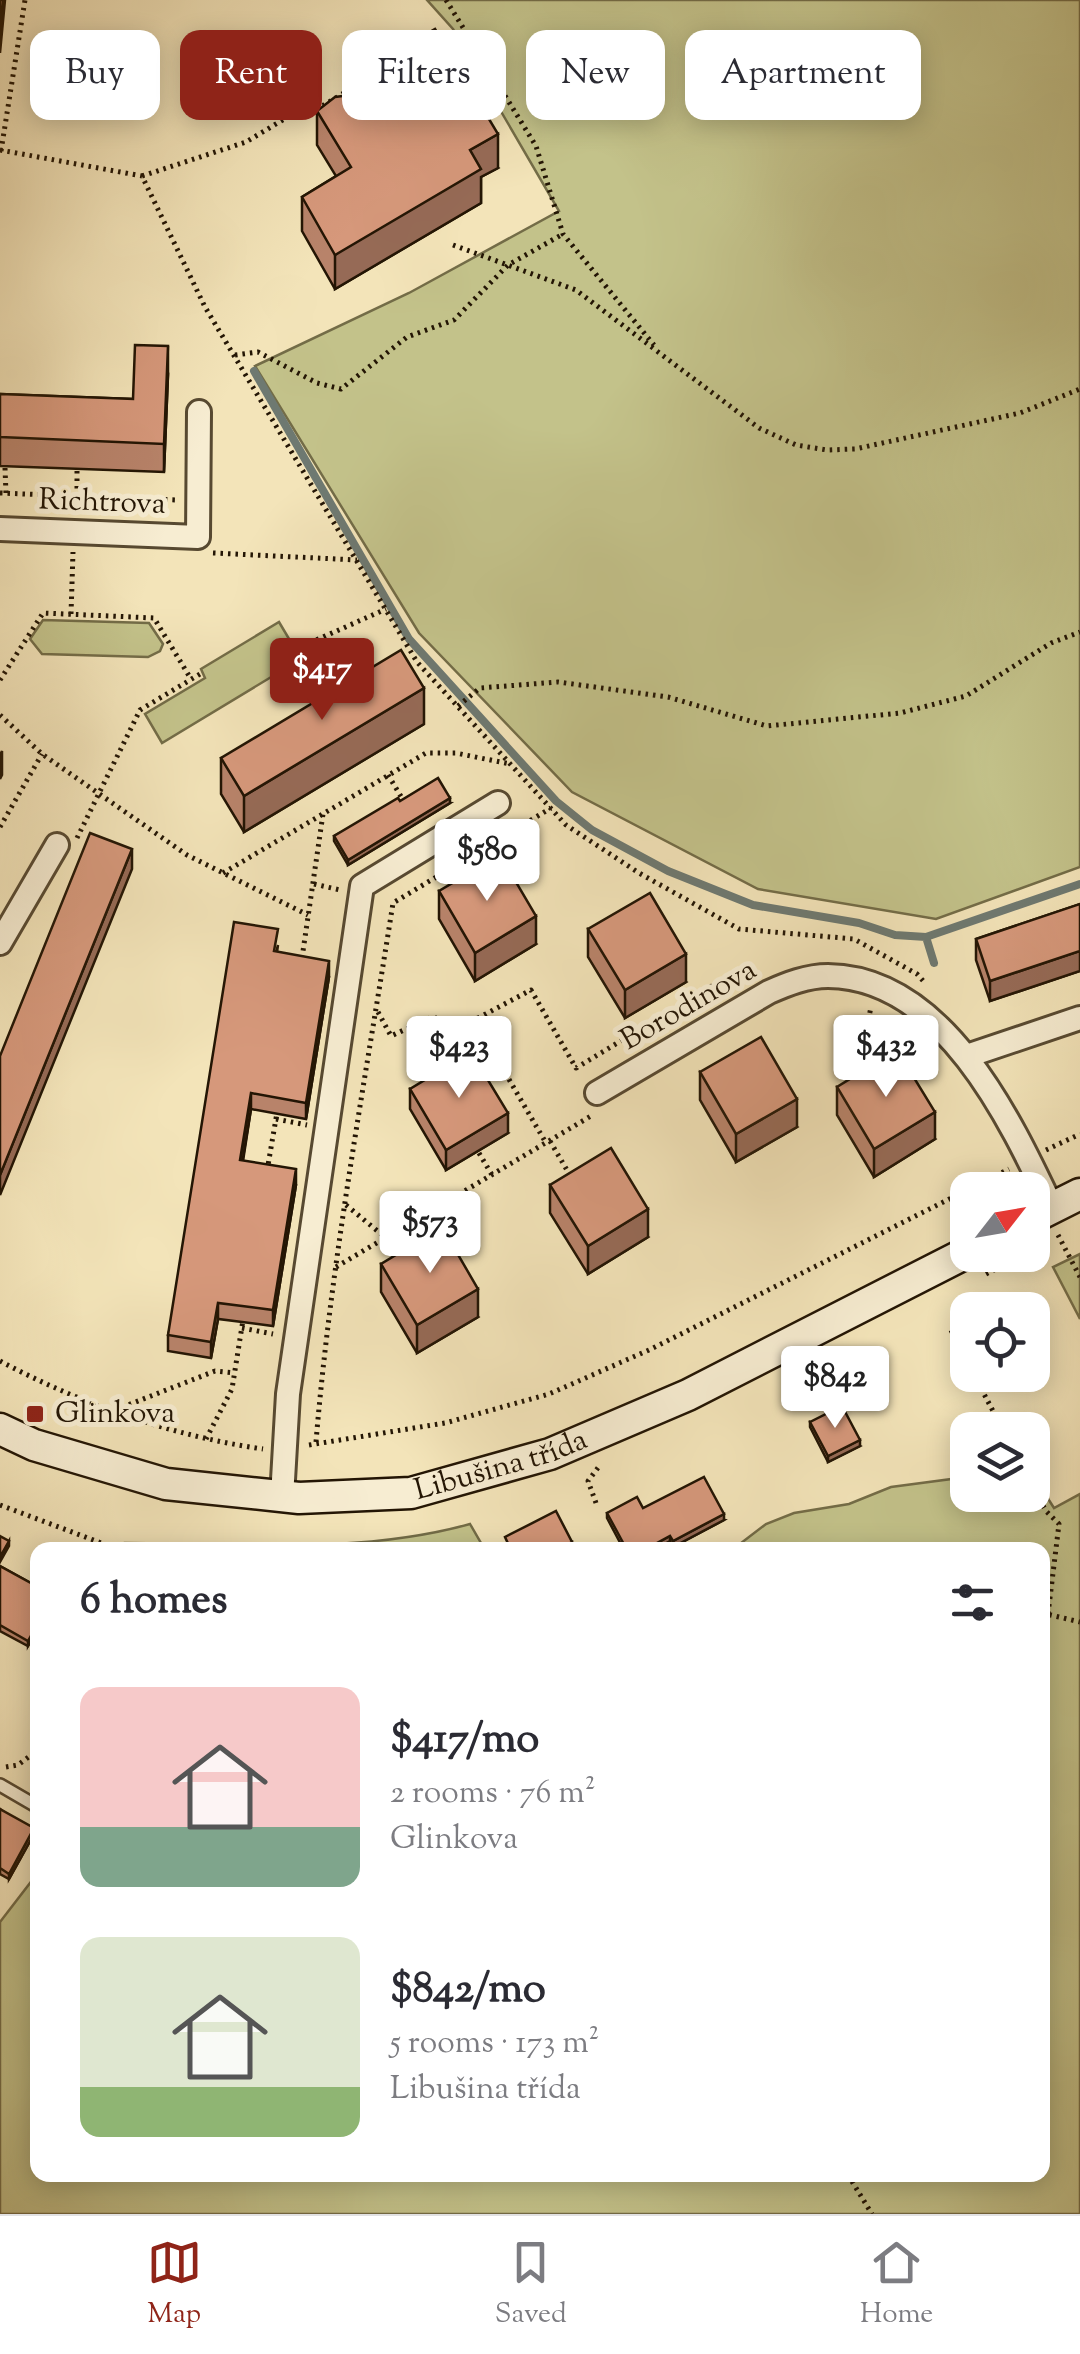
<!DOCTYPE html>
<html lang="en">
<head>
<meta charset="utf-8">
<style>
  body { margin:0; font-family:"Sorts Mill Goudy",serif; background:#f7f7f7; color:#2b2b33; height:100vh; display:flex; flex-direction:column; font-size:38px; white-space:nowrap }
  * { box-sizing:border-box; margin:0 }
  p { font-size:32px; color:#7c7c81 }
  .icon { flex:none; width:55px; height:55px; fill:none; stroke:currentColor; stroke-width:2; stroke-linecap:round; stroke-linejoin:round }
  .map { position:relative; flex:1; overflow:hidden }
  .drawer { position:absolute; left:30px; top:1542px; width:1020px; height:640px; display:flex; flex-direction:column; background:#fff; border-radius:20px; box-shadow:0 5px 25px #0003 }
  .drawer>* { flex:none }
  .top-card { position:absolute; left:30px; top:30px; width:1020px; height:90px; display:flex; gap:20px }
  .needle { width:65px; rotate:59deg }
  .controls { position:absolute; left:950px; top:1172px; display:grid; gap:20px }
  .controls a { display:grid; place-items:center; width:100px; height:100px; border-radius:20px; background:#fff; box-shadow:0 5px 25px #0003; font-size:50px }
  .price { position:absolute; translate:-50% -85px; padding:0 22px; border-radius:10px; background:#fff; color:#222; font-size:32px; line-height:65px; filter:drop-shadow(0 2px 5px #0008) }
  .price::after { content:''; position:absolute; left:50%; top:60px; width:30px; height:22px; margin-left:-15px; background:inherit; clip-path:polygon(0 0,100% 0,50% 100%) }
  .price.selected { background:#8f2418; color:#fff }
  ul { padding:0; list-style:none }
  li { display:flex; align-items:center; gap:30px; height:250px; padding:0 50px }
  li span { display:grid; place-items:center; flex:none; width:280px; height:200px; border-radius:20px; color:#555 }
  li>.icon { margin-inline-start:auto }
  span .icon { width:120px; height:120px; fill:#fffc; stroke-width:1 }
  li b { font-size:42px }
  h2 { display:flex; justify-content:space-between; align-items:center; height:120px; padding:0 50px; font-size:42px }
  .tag { padding:0 35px; border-radius:20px; background:#fff; box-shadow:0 5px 25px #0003; font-size:35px; line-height:90px }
  .tag.selected { background:#8f2418; color:#fff }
  .dock { display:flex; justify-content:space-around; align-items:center; height:140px; border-top:2px solid #e1e1e2; background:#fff; font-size:28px; color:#7c7c81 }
  .dock a { display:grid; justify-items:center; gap:5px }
  .dock .selected { color:#8f2418 }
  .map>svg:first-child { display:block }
</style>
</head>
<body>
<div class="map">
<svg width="1080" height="2214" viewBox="0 0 1080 2214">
  <rect width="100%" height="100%" fill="#f3e4b9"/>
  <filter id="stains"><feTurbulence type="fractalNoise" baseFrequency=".002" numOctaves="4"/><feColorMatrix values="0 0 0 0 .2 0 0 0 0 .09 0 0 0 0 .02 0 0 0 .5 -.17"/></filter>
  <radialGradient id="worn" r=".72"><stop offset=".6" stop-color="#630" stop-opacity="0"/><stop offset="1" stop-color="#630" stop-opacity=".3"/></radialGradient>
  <!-- green -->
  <g fill="#c3c28a" stroke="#736c47" stroke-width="2.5">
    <polygon points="427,0 1080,0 1080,867 936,919 758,889 572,792 419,633 255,366 409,293 559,211 453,29"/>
    <polygon points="43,620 149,623 163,644 160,651 148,657 42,654 30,639"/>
    <polygon points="279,622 301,659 162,743 145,714 205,678 201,669"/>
    <polygon points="1080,1254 1080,1319 1053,1267"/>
    <polygon points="967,1477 968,1495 1032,1495 1033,1491 1047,1497 1054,1508 1080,1494 1080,2214 0,2214 0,1922 37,1874 38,2175 1042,2175 1042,1550 732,1550 766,1524 794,1513 849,1504 891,1487"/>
    <path d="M470,1524L485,1550H125V1543C240,1543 358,1555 470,1524Z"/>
  </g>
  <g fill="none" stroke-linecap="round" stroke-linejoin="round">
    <!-- stream -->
    <g stroke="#6e7971" stroke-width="8">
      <polyline points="254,371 409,639 556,801 592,830 668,871 753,905 859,923 895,935 926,937 934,963"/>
      <polyline points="926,937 1080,884"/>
    </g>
    <!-- lane casing -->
    <g stroke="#574931" stroke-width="16">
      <polyline id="lane" points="0,1785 38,1807"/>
    </g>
    <!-- street casing -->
    <g stroke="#574931" stroke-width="28">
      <g id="street">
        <polyline points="0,529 198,537 199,412"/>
        <polyline points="0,943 57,845"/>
        <polyline points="967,1056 1080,1018"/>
        <path d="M597,1093L769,992C787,984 807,976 828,976C943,977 1010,1119 1052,1208"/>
        <polyline points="282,1497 288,1394 362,886 498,803"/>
      </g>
    </g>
    <!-- secondary casing -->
    <g stroke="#231504" stroke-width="35">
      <g id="secondary">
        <polyline points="1032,1218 1080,1194"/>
        <path id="s1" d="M0,1429L34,1445L166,1484L299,1498L411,1493L550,1454L688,1395L968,1252"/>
      </g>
    </g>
    <!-- path -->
    <g stroke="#231504" stroke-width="5" stroke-dasharray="2.5 5" stroke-linecap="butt">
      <polyline points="446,0 536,146 563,234 654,345"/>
      <polyline points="0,150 142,176 205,307 417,662 566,825 639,873 739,929 854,939 917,974 925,983"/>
      <polyline points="1,151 25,0"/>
      <polyline points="142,176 246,142 296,112 324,105 354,87"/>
      <polyline points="453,245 576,290 759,428 796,445 827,450 855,449 1020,413 1080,389"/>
      <polyline points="235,355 258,352 317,383 341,389 407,337 454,320 508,265 563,234"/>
      <polyline points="5,468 6,494"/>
      <polyline points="77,471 77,497"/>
      <polyline points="0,493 177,500"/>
      <polyline points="213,553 357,560"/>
      <polyline points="71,614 73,552"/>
      <polyline points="296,649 386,609"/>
      <polyline points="0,680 43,613 154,618 191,679"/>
      <polyline points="458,706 480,688 558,682 668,697 767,726 900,713 966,696 1051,643 1080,632"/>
      <polyline points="0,715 42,754 187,855 308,915"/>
      <polyline points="388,775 405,803"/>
      <polyline points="0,827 42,754"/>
      <polyline points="77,838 140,710 200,674"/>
      <polyline points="223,873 426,753 456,753 510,764"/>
      <polyline points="314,884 340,890"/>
      <polyline points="302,958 323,814"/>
      <polyline points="378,1012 391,1036 434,1016 444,1036 531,990 576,1068 725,978 732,989"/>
      <polyline points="475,1021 546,1143"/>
      <polyline points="864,1044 932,1056"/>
      <polyline points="856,1079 871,1007"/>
      <polyline points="276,1119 307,1125"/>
      <polyline points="550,1141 571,1177"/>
      <polyline points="1046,1150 1080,1134"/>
      <polyline points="479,1153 492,1175"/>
      <polyline points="267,1171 278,1107"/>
      <polyline points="1008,1190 1011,1175"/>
      <polyline points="346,1205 386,1238"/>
      <polyline points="1058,1235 1080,1277"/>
      <polyline points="389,1236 401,1255"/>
      <polyline points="336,1267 591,1116"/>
      <polyline points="986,1274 1023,1255"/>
      <polyline points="242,1328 273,1334"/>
      <polyline points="951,1330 968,1362"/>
      <path d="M0,1361C81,1404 172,1436 263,1449"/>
      <polyline points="974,1375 1003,1430"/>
      <polyline points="115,1410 215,1371 235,1373"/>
      <polyline points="206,1439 232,1389 243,1320"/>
      <path d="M316,1442C331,1261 365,1082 393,903L551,808"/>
      <polyline points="309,1445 445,1423 549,1394 649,1350 1009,1169"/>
      <polyline points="1032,1486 1046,1511 1059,1524 1048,1614"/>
      <polyline points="596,1503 588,1481 600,1465"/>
      <polyline points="0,1505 120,1550"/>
      <polyline points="1042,1613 1080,1622"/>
      <polyline points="6,1767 18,1765 38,1750"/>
      <polyline points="848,2175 872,2214"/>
    </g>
    <!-- lane -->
    <use href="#lane" stroke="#f7edd2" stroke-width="11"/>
    <!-- street -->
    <use href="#street" stroke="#f7edd2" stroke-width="22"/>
    <!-- secondary -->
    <use href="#secondary" stroke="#f7edd2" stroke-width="30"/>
  </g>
  <!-- wall -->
  <g fill="#b8836a" stroke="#231504" stroke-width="2.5">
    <polygon points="352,77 498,168 481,177 481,203 335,289 302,231 302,197 336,176 317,145 317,111 352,95"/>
    <polygon points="168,375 164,472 0,466 0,394 133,399"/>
    <polygon points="424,724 244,832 221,794 221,758"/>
    <polygon points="400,801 450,803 348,865 334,841 334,836"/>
    <polygon points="439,891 536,944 475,981 439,919"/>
    <polygon points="1080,904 1080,971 990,1001 976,960 976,939"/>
    <polygon points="588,929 686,982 625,1018 588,957"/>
    <polygon points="278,945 277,952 329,977 306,1119 251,1109 243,1161 296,1185 273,1326 218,1319 211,1358 168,1351 168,1335"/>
    <polygon points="700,1072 797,1127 736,1162 700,1100"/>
    <polygon points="837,1087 935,1139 874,1177 837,1115"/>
    <polygon points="410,1089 508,1133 446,1170 410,1109"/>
    <polygon points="550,1185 648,1237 588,1274 550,1213"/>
    <polygon points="381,1264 478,1317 417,1353 381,1292"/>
    <polygon points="810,1422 860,1446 828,1462 810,1427"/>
    <polygon points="643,1508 724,1520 673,1547 670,1541 654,1550 624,1550 607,1518 607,1513"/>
    <polygon points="0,1566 38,1587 38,1628 28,1646 0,1631"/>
    <polygon points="0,1809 34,1834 9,1879 0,1874"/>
  </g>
  <!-- shaded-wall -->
  <g fill="#966a56" stroke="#231504" stroke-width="2.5">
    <polygon points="3,0 5,0 0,53 0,38"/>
    <polygon points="498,134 498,168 481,177 481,203 335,289 335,255 470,150"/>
    <polygon points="168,346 168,375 164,472 164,444"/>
    <polygon points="424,688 424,724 244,832 244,796"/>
    <polygon points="2,751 2,775 0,779 0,755"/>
    <polygon points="450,798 450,803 348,865 348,860"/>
    <polygon points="132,849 132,869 0,1195 0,1175"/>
    <polygon points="536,916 536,944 475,981 475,953"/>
    <polygon points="1080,951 1080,971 990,1001 990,981"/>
    <polygon points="686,954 686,982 625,1018 625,990"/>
    <polygon points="329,961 329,977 306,1119 306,1103"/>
    <polygon points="251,1093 251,1109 240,1176 240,1160"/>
    <polygon points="797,1099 797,1127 736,1162 736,1134"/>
    <polygon points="935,1112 935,1139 874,1177 874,1149"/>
    <polygon points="508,1113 508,1133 446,1170 446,1150"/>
    <polygon points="296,1169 296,1185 273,1326 273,1310"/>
    <polygon points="648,1209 648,1237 588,1274 588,1246"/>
    <polygon points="478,1289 478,1317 417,1353 417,1325"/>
    <polygon points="218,1303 218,1319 211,1358 211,1342"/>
    <polygon points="860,1440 860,1446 828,1462 828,1456"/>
    <polygon points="724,1514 724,1520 673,1547 673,1541"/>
    <polygon points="670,1536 670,1541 654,1550 644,1550"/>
    <polygon points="9,1541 9,1546 0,1562 0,1557"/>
    <polygon points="572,1542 572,1550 556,1550"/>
    <polygon points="38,1623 38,1628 28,1646 28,1641"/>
    <polygon points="34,1828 34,1834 9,1879 9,1874"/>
  </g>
  <!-- building -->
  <g fill="#d6987b" stroke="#231504" stroke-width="2.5">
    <polygon points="0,0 3,0 0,38"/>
    <polygon points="435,29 498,134 470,150 481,169 335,255 302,197 351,167 317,111 335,97 359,94 352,77"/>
    <polygon points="135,345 168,346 164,444 0,437 0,394 133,399"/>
    <polygon points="401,650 424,688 244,796 221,758"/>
    <polygon points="438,778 450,798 348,860 334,836 398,798 400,801"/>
    <polygon points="90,833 132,849 0,1175 0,1056"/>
    <polygon points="500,855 536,916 475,953 439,891"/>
    <polygon points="650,893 686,954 625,990 588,929"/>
    <polygon points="1080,904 1080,951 990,981 976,939"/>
    <polygon points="234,922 278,929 274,951 329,961 306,1103 251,1093 240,1160 296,1169 273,1310 218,1303 211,1342 168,1335"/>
    <polygon points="761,1037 797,1099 736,1134 700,1072"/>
    <polygon points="897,1050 935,1112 874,1149 837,1087"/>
    <polygon points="471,1052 508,1113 446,1150 410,1089"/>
    <polygon points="611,1148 648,1209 588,1246 550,1185"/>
    <polygon points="442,1227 478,1289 417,1325 381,1264"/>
    <polygon points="842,1406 860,1440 828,1456 810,1422"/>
    <polygon points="704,1477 724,1514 673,1541 670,1536 644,1550 627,1550 607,1513 637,1497 643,1508"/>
    <polygon points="556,1511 572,1542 556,1550 511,1550 505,1537"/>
    <polygon points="0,1536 9,1541 0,1557"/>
    <polygon points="0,1566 38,1587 38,1623 28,1641 0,1625"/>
    <polygon points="0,1809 34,1828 9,1874 0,1868"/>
  </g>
  <!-- markers -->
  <rect fill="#8f2418" stroke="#f7edd2" stroke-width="4" x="25" y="1404" width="20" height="20" rx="5"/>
  <g text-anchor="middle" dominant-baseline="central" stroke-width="10" stroke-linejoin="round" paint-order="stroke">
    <!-- street labels -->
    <g font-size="30" fill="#231504" stroke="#f7edd2">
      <text transform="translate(102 503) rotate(2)">Richtrova</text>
      <text transform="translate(689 1006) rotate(-30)">Borodinova</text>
      <text stroke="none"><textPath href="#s1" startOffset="515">Libušina třída</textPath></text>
    </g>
    <!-- poi labels -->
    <g font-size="30" fill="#231504" stroke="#f7edd2" text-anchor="start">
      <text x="55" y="1414">Glinkova</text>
    </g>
  </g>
  <rect width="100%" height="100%" filter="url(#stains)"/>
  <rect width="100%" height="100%" fill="url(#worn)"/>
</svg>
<div class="controls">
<a><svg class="needle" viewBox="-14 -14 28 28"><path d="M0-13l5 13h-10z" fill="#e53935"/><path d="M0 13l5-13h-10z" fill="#7c7c81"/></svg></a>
<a><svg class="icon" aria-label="locate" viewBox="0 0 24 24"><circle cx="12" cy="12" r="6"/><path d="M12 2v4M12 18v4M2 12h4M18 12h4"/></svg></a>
<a><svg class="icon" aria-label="layers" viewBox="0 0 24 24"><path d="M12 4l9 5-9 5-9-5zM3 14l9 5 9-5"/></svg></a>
</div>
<b class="price selected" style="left:322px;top:723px">$417</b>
<b class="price" style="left:487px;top:904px">$580</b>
<b class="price" style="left:886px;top:1100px">$432</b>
<b class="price" style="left:459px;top:1101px">$423</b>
<b class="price" style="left:430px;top:1276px">$573</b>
<b class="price" style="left:835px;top:1431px">$842</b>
<div class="top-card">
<a class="tag">Buy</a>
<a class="tag selected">Rent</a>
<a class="tag">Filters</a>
<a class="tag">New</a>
<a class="tag">Apartment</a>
</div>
<section class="drawer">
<h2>6 homes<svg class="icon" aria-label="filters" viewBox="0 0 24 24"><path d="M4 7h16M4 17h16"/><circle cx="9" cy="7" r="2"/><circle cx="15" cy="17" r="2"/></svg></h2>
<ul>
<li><span style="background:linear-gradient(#f6c9c9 70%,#7fa58c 0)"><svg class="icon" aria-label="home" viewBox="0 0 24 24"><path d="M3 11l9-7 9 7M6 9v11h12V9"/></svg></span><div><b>$417/mo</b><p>2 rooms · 76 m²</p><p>Glinkova</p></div></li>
<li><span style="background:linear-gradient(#dfe7d0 75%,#8fb573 0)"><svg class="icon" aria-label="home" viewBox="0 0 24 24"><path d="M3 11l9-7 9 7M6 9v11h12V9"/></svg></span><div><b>$842/mo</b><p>5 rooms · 173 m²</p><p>Libušina třída</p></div></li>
</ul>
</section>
</div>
<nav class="dock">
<a class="selected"><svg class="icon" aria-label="map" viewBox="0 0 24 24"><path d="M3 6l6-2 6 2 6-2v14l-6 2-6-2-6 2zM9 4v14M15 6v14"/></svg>Map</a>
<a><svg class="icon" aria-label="saved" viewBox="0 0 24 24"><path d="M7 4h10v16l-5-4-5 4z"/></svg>Saved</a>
<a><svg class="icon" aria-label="home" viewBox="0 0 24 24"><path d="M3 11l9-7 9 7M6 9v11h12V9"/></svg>Home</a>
</nav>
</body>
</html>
